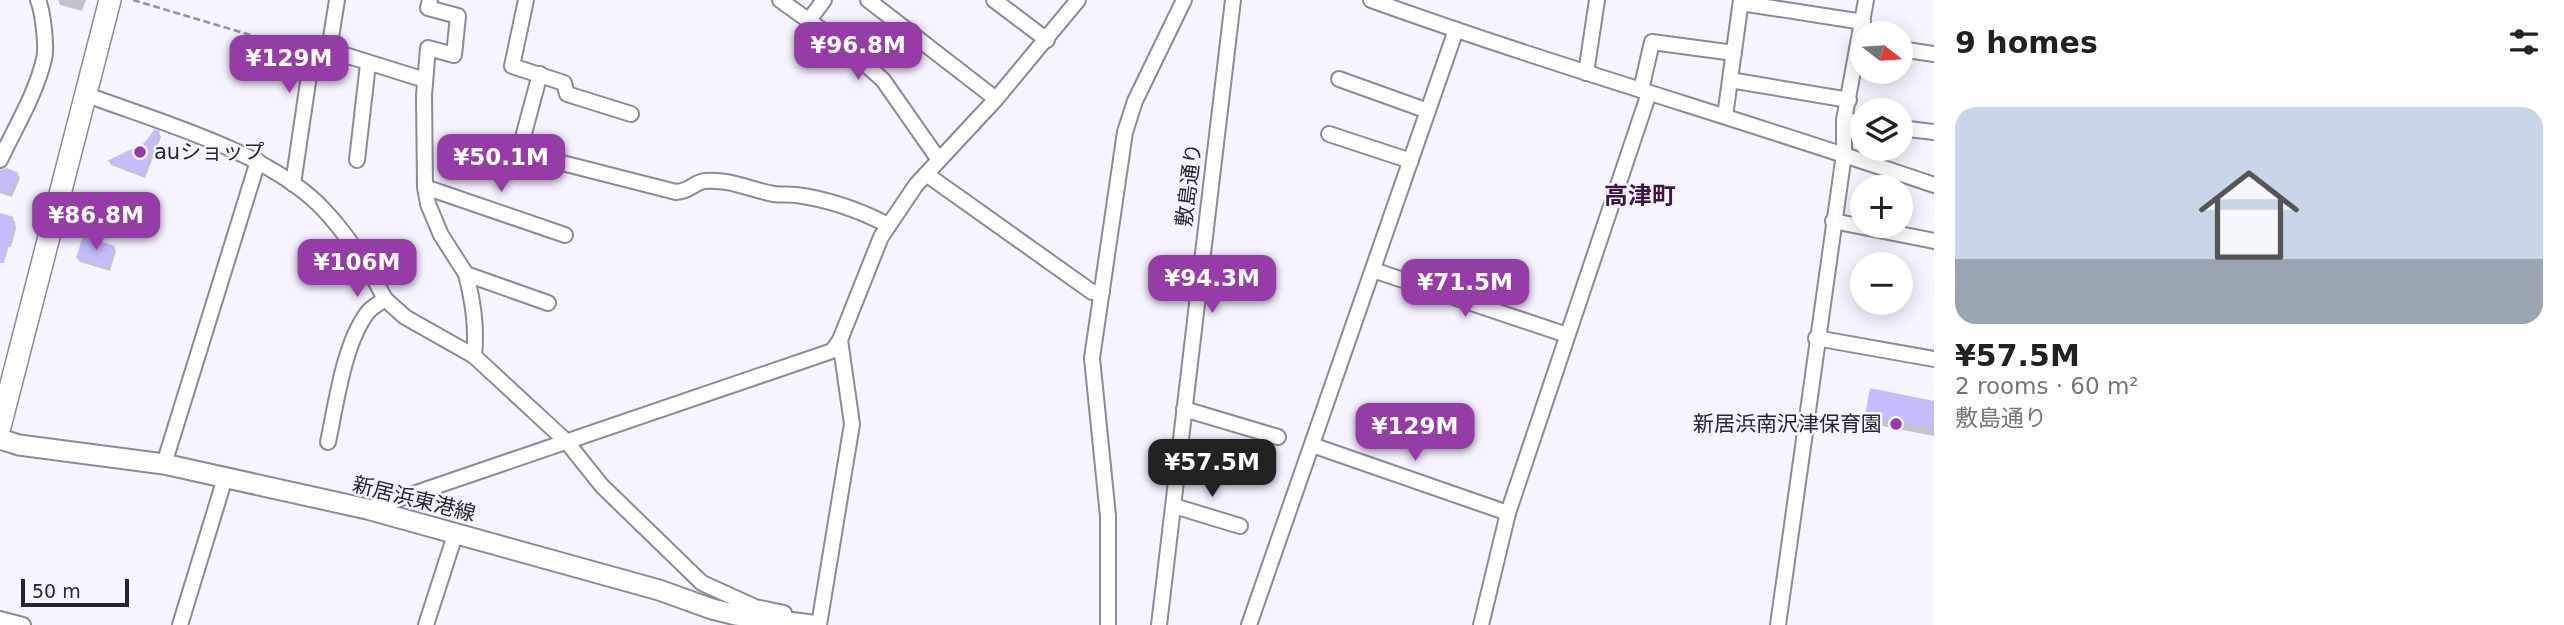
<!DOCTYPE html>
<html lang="en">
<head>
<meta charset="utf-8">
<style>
  body { margin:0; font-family:"DejaVu Sans","Noto Sans JP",sans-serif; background:#f6f6f6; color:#202124; height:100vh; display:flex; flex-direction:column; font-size:26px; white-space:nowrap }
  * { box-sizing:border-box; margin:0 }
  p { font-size:23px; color:#757577 }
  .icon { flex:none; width:38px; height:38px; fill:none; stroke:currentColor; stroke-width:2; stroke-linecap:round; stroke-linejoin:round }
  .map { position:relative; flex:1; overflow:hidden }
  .panel { display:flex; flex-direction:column; background:#fff; width:630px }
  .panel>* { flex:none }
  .needle { width:46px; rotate:107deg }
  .buttons { position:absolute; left:1850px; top:21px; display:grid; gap:14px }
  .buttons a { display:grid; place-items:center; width:63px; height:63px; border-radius:50%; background:#fff; box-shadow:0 4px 18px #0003; font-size:35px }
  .scale { position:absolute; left:21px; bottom:18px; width:108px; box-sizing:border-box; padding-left:7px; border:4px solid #27262d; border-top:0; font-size:19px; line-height:24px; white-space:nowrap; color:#27262d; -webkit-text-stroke:5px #f5f4ff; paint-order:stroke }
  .price { position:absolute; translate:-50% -60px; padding:0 16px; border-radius:14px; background:#963ca7; color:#fff; font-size:23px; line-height:46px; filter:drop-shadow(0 2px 4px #0008) }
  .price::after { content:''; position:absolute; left:50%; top:42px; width:21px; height:16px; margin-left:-10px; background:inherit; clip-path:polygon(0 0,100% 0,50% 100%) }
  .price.on { background:#222; color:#fff }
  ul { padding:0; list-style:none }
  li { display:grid; align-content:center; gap:14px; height:371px; padding:0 21px }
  li span { display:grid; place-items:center; height:217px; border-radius:21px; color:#555 }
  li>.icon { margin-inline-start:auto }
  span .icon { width:126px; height:126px; fill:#fffc; stroke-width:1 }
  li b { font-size:30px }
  h2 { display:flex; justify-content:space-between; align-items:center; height:84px; padding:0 21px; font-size:30px }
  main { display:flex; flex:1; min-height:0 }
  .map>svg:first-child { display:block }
</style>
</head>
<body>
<main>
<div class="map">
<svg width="1934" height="625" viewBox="0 0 1934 625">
  <rect width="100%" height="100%" fill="#f5f4ff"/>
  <!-- shadow -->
  <g fill="#0003">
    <polygon points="58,0 86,0 82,11 60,5"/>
    <polygon points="159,133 161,137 145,178 111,165 110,162 145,145"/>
    <polygon points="0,174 17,174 20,178 12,197 0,193"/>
    <polygon points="0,215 12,218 15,222 16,229 11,247 0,245"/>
    <polygon points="114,247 116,251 110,271 80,262 78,258"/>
    <polygon points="1934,402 1934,436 1872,424 1867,415"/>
  </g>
  <!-- building -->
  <g fill="#c5bcfc">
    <polygon points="155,129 160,131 143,175 107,161 144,143"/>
    <polygon points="6,168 19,173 10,194 0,190 0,170"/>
    <polygon points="0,213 14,217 12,222 15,223 4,263 0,263"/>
    <polygon points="83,236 115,246 108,268 76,258"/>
    <polygon points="1870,388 1934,401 1934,429 1865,416"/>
  </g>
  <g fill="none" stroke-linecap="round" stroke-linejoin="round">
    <!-- minor casing -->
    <g stroke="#8c8a9a" stroke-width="18">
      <g id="minor">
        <polyline points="337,0 329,50 425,80"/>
        <polyline points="430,0 428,8 458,16 454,55 428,48 424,95 425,187 428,204 441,235 466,274"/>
        <polyline points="526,0 512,66 564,83 567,94 631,114"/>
        <polyline points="780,0 847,48 883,80 939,160"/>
        <polyline points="868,0 996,99"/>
        <polyline points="994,0 1047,40"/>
        <path d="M1371,0C1557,67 1747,121 1934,185"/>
        <polyline points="1741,3 1863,22"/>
        <polyline points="809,20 824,0"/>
        <polyline points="1900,49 1934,54"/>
        <polyline points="1586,73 1597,0"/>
        <path d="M540,74L519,152L676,192C691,191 694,182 705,181C732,179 750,190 774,194C781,195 789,194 796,195C827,199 861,211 888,225"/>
        <polyline points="1339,79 1428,111"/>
        <polyline points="1730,80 1849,100"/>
        <polyline points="1641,90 1652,42 1734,53"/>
        <path d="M87,95C160,122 272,153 325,211C348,236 369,268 385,299"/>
        <polyline points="1725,116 1741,0"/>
        <polyline points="1844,120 1862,123"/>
        <polyline points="1900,128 1934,132"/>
        <polyline points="1329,134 1411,161"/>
        <path d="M0,160C15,128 36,94 44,59C47,47 43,12 38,0"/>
        <polyline points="357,160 368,64"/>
        <polyline points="926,174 1092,292 1102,292"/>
        <polyline points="293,184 312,55 329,50"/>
        <polyline points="425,187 565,235"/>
        <polyline points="1833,221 1934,241"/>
        <polyline points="1373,270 1567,335"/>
        <path d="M548,303L466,274C473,302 477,327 474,356L566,441L602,486L702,583L755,607L784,613"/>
        <polyline points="1816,338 1934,359"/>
        <polyline points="1184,409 1278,437"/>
        <path d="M328,442C336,405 344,342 368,312C372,307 380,303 385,299L405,317L474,356"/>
        <polyline points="1312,445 1508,513"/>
        <polyline points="164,464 258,161"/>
        <polyline points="1174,506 1240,526"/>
        <polyline points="369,509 832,351 840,340 881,237 916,185 996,99 1078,0"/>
        <polyline points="0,619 23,625"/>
        <polyline points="180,625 225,478"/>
        <polyline points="426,625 456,532"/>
        <polyline points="819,625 852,424 840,340"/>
        <polyline points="1108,625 1108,516 1092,358 1125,132 1135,101 1184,0"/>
        <polyline points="1159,625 1233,0"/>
        <polyline points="1249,625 1456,30"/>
        <polyline points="1481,625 1508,513 1649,93"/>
        <polyline points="1778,625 1844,154 1844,120 1866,0"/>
      </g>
    </g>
    <!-- secondary casing -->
    <g stroke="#8c8a9a" stroke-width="23">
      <polyline id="secondary" points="0,439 19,445 164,464 367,509 659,590 712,609 736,615 811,625"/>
    </g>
    <!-- primary casing -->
    <g stroke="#8c8a9a" stroke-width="24">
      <polyline id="primary" points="0,427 110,0"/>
    </g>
    <!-- path -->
    <polyline stroke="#96959e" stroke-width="2.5" stroke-dasharray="7 3.5" stroke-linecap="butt" points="133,0 301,50"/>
    <!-- minor -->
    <use href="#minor" stroke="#fff" stroke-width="14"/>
    <!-- secondary -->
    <use href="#secondary" stroke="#fff" stroke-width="19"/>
    <!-- primary -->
    <use href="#primary" stroke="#fff" stroke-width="21"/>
  </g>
  <!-- markers -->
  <g fill="#963ca7" stroke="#f5f4ff" stroke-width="2.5">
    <circle cx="140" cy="152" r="7"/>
    <circle cx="1896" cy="424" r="7"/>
  </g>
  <g text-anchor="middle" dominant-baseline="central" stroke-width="5" stroke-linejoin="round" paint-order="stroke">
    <!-- poi labels -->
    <g font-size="21" fill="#27262d" stroke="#f5f4ff" text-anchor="start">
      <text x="154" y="152">auショップ</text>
      <text x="1882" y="424" text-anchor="end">新居浜南沢津保育園</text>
    </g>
    <!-- street labels -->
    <g font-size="21" fill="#27262d" stroke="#f5f4ff">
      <text transform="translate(1189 185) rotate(-83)">敷島通り</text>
      <text transform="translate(414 499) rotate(14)">新居浜東港線</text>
    </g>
    <!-- quarter labels -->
    <g font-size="24" font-weight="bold" fill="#3e1346" stroke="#f5f4ff">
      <text x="1640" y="196">高津町</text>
    </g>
  </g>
</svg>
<div class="buttons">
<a><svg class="needle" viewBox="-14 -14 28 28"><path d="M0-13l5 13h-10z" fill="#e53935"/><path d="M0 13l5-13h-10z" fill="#757577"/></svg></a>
<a><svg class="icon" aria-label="layers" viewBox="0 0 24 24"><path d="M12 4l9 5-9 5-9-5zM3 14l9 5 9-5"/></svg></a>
<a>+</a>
<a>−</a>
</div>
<div class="scale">50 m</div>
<b class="price" style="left:858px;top:82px">¥96.8M</b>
<b class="price" style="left:289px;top:95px">¥129M</b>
<b class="price" style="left:501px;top:194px">¥50.1M</b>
<b class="price" style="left:96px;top:252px">¥86.8M</b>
<b class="price" style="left:357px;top:299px">¥106M</b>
<b class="price" style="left:1212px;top:315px">¥94.3M</b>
<b class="price" style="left:1465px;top:319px">¥71.5M</b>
<b class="price" style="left:1415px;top:463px">¥129M</b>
<b class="price on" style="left:1212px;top:499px">¥57.5M</b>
</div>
<section class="panel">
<h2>9 homes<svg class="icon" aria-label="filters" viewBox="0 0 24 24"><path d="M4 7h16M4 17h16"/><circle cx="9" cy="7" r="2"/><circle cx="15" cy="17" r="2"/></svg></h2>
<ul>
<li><span style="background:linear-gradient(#c9d6e8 70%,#9aa5b1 0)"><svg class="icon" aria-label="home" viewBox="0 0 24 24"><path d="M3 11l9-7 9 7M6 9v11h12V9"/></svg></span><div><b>¥57.5M</b><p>2 rooms · 60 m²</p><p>敷島通り</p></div></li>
</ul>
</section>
</main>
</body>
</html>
